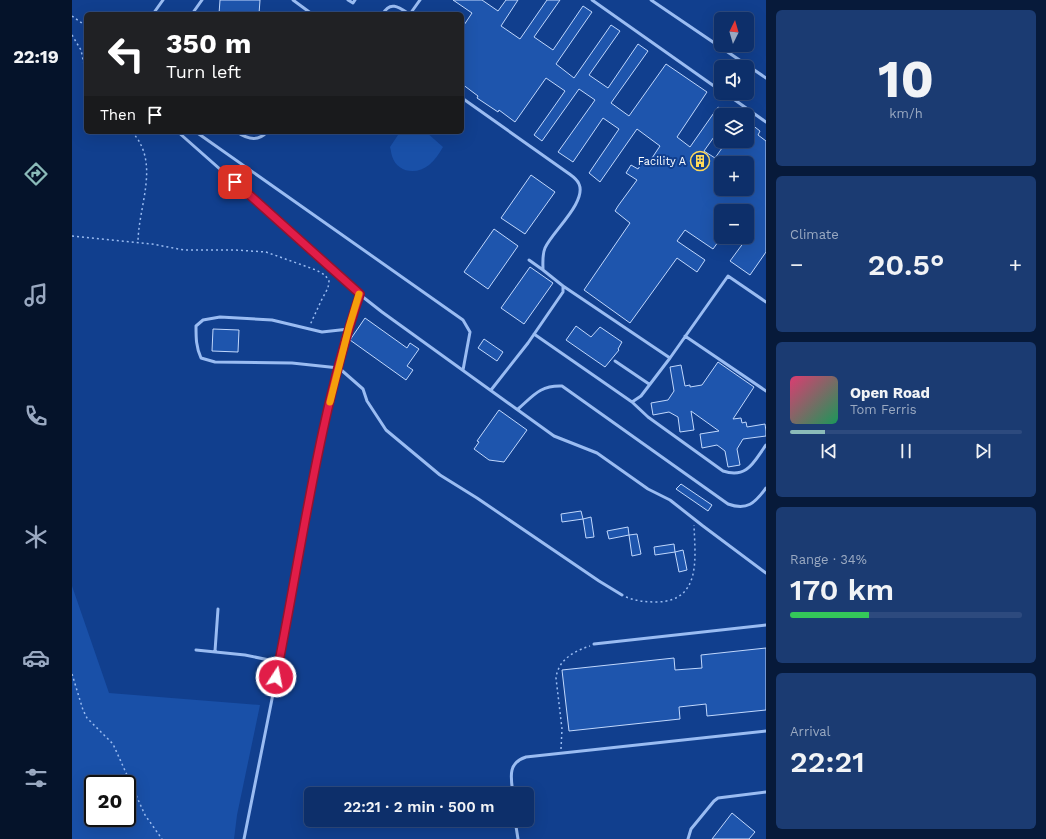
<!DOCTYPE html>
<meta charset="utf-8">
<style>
body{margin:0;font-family:"Work Sans",sans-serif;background:#1b3b72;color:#f1f3f6;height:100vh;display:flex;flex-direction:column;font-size:15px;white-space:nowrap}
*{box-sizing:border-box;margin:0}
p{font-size:13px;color:#9aa9c1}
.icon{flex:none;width:22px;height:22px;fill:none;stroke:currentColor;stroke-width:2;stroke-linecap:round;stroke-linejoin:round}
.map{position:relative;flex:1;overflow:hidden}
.details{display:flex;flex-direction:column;gap:10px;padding:10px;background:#071a3a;width:280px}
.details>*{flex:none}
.guide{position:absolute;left:12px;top:12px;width:380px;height:122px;border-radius:6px;box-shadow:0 4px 16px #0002,0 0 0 1px #2d4a7e;background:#202124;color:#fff;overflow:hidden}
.needle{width:26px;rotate:5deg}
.fabs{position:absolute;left:642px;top:12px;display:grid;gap:8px}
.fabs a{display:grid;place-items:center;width:40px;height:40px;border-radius:6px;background:#0d2f6a;box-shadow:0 4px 16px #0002,0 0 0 1px #2d4a7e;font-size:20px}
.speed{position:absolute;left:12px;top:775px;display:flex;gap:8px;font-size:20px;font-weight:700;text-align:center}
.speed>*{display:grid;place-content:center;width:52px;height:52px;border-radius:50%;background:#0d2f6a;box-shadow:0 4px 16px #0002,0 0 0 1px #2d4a7e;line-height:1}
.speed .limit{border:2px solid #111;border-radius:6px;background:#fff;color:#111}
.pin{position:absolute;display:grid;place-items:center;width:34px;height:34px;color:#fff;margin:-17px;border-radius:8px;box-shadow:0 2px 6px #0006}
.me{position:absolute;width:44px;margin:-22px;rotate:11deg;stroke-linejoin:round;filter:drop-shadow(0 0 3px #0008)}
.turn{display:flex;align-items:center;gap:14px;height:84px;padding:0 16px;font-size:18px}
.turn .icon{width:52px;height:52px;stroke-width:2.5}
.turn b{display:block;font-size:28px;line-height:34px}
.then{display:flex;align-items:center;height:38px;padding:0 16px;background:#0003;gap:8px;font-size:15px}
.big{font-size:30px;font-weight:600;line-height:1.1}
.details .card{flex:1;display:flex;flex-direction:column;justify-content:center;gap:6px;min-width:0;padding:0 14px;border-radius:6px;background:#1b3b72}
.details .dial{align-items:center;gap:0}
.dial b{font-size:52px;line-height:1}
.song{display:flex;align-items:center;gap:12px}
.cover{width:48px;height:48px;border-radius:6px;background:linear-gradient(135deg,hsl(340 70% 55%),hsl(150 70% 35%))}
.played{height:4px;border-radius:2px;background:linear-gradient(90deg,#8bbbb9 15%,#2d4a7e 15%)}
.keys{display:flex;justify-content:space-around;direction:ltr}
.heat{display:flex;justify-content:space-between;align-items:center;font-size:22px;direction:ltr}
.charge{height:6px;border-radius:3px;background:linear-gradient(90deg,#34c759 34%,#2d4a7e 0)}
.trip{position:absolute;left:232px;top:787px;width:230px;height:40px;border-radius:6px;background:#0d2f6a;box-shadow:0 4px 16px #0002,0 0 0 1px #2d4a7e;font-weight:600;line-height:40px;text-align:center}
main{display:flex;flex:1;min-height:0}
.tabs{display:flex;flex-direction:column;width:72px;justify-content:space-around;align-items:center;background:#05132a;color:#9aa9c1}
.tabs .icon{width:28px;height:28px}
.tabs .current{color:#8bbbb9}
.tabs b{font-size:18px;color:#f1f3f6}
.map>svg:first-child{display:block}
.green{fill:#1950a8;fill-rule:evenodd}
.building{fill:#1e55ad;stroke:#c1d8fd;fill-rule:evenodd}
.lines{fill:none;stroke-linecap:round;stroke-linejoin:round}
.path{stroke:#9abcf2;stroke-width:1.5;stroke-dasharray:2 3;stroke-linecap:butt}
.lane{stroke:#9abcf2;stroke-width:3}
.route-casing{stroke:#92132f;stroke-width:10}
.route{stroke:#e11d48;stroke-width:7}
.slow{stroke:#f59e0b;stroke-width:7}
.labels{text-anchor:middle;stroke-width:4;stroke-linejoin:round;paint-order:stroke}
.poi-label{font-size:11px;fill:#fff;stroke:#113f8e;text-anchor:end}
</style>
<main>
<nav class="tabs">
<b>22:19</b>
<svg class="icon current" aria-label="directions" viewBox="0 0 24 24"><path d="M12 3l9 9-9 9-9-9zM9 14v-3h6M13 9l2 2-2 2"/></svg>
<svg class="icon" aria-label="music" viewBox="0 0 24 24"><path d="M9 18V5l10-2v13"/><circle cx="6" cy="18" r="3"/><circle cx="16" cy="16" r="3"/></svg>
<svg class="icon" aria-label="phone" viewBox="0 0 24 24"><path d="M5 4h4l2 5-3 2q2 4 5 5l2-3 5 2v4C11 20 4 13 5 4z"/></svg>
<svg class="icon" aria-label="climate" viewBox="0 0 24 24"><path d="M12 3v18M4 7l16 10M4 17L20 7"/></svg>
<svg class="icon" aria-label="car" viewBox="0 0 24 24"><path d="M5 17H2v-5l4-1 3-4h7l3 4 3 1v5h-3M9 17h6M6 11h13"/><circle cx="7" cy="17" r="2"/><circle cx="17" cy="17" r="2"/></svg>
<svg class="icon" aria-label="filters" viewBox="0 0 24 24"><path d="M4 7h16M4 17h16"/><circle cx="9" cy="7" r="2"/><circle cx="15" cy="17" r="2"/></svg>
</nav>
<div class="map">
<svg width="694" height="839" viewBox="0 0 694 839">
<rect width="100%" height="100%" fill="#113f8e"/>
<path class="green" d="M 328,132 L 354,132 L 371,147 C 367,154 363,160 357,165 C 345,175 325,173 320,156 C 319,153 319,150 318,147 Z
M 0,586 L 37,693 L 188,705 L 165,815 L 162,839 L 0,839 ZM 21,784 L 55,784 L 55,818 L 21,818 Z"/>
<path class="building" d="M 148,0 L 188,0 L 187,14 L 147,14 Z
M 381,0 L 410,0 L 426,11 L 434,0 L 446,0 L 429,26 L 448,39 L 475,0 L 488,0 L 462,37 L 481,50 L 511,6 L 520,12 L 484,64 L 502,78 L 539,25 L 548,31 L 517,75 L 536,88 L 566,44 L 576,51 L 539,103 L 557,116 L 594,64 L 635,92 L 605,137 L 618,147 L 646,107 L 657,115 L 649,115 L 649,127 L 632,151 L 643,158 L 655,141 L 675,141 L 675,121 L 688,131 L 686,135 L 694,141 L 694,252 L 678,275 L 658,261 L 675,238 L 675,211 L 649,211 L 649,238 L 641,249 L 613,230 L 605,241 L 633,260 L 625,272 L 605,258 L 558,323 L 512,290 L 558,223 L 543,211 L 546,206 L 565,180 L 554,173 L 559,165 L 566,169 L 570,163 L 574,167 L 588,146 L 565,129 L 528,182 L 517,173 L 547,129 L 531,118 L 501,162 L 486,152 L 523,100 L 507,89 L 470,141 L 462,135 L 493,91 L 474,78 L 443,122 L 427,110 L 426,112 L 405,98 L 406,96 L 390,84 L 390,28 L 400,13 ZM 649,163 L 675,163 L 675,189 L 649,189 Z
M 459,175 L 483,192 L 453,234 L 429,218 Z
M 422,229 L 446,246 L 416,289 L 392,272 Z
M 458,267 L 481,283 L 452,324 L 429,308 Z
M 293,318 L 335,348 L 338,343 L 347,349 L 335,366 L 341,370 L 334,380 L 278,340 Z
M 504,326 L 519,337 L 528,327 L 550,342 L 546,349 L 547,350 L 533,367 L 494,340 Z
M 141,329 L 167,330 L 166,352 L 140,351 Z
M 412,339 L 431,352 L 425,361 L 406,348 Z
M 646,362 L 682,387 L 661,419 L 669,418 L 670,423 L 674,422 L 675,427 L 693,424 L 694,431 L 694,436 L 671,439 L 665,449 L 668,465 L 656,467 L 653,451 L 645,445 L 630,448 L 628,434 L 647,431 L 619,411 L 622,430 L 608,432 L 606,417 L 597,412 L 581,415 L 579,403 L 596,400 L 602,391 L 598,367 L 609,365 L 613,386 L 618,385 L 618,387 L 630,385 Z
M 427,410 L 455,430 L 432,462 L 417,460 L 402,449 L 407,442 L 405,441 Z
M 609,484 L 640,505 L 636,511 L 604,489 Z
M 509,511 L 511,519 L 490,522 L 489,514 Z
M 519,517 L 522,537 L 514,538 L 511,519 Z
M 556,527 L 557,535 L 537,539 L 535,531 Z
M 565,534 L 569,554 L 560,556 L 557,535 Z
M 602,544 L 603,552 L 583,555 L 582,547 Z
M 611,550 L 615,570 L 607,572 L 603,552 Z
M 694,648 L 694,710 L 635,716 L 634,704 L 607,707 L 608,719 L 497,731 L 490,670 L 602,658 L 603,670 L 630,668 L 629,655 Z
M 660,813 L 683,832 L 677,839 L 640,839 Z"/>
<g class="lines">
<path class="path" d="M 0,16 L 14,26
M 0,35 L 9,50 L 14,74
M 60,132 C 89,163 66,206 66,243
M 0,236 L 80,244 L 112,250 L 164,250 L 194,252 L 244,270 L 253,275 L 257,281 L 256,288 L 250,299 L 238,325
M 554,597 C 564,601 574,602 585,602 C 630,601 623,557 622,525
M 0,674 L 11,710 L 15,718 L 41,744 L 73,815 L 90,839
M 489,749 L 490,729 L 484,678 C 486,660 502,651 518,646"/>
<path class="lane" d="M 221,0 L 240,14
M 276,0 L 281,3 L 283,0
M 520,0 L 649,91
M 579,0 L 694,78
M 81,14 L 91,0
M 120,14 L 130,0
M 311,14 C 318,0 328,8 337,14
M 338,14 L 348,0
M 653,93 L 694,122
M 390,98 L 496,173 C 500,176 505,179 507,184 C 515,202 480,232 473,248 C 470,255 471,263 471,270 L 491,286 L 491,292 L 456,343 L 419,390
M 106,132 L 220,233 L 282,290 L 310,312 L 482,436 L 525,453 L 576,489 L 598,500 L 631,526 L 694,573
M 124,132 L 391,320 L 398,332 L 391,370
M 165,132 C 175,139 186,142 195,132
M 457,260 L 471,270
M 277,329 L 250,332 L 200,320 L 148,317 L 131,320 L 124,326 C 124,338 124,347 129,358 L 143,362 L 220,363 L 267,368 L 291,389 L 295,401 L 314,430 L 368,475 L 405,498 L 527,581 L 550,595
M 462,334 L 560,402 L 569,396 L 598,358 L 491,286
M 613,336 L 694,391
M 598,358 L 656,276 L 694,302
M 543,361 L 577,384
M 560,402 L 576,417 L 651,471 C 676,479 682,461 694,445
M 446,409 C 461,396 468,385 490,386 L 656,504 C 675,511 683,503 694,488
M 522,644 L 694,625
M 124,650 L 173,655 L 207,662
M 143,651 L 146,609
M 441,794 C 439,778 435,763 454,757 L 694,731
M 443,820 L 446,839
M 172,839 L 211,644 L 254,418 L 277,327 L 288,295
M 616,839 L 619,829 L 642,801 L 646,798 L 694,792"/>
</g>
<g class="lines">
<defs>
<path id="route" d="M 163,182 L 288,294 C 246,418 230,549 204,677"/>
</defs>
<use href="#route" class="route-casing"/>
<use href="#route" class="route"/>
<path class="slow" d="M 258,402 L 277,327 L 287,294"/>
</g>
<defs>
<symbol id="building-ring" viewBox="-11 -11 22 22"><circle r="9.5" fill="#113f8e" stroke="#ffda5b" stroke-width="1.5"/><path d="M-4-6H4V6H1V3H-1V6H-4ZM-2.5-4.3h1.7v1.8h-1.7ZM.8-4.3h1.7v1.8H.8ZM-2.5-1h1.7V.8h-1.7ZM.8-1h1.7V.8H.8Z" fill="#ffda5b"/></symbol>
</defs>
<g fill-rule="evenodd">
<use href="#building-ring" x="617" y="150" width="22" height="22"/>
</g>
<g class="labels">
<g class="poi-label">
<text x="614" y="165">Facility A</text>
</g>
</g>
</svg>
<div class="fabs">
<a><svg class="needle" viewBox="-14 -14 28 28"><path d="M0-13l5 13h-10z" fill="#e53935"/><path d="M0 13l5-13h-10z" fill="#9aa9c1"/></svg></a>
<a><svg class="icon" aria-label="sound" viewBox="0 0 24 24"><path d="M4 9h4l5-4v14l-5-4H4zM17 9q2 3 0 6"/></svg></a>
<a><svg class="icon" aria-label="layers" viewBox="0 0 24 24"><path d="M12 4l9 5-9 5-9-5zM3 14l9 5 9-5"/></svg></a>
<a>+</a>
<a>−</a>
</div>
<div class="speed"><div class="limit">20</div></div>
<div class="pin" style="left:163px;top:182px;background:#d93025"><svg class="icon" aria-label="arrive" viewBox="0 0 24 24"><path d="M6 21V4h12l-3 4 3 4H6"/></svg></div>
<svg class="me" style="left:204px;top:677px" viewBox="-20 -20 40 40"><circle r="17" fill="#e11d48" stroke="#fff" stroke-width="3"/><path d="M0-11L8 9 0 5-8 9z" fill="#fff"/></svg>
<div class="trip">22:21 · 2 min · 500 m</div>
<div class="guide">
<div class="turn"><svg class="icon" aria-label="left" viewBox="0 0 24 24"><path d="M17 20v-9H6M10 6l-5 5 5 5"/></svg><div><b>350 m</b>Turn left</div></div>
<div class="then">Then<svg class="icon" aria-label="arrive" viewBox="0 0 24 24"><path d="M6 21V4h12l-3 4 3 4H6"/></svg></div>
</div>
</div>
<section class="details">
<div class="card dial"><b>10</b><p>km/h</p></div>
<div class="card"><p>Climate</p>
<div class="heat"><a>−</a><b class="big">20.5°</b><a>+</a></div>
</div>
<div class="card">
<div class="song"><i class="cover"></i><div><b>Open Road</b><p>Tom Ferris</p></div></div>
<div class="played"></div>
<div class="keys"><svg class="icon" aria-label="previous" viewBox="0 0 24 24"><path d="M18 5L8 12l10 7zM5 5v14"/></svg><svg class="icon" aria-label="pause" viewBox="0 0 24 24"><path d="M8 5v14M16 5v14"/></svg><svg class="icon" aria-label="next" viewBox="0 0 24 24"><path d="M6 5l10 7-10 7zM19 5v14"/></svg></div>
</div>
<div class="card"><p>Range · 34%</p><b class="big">170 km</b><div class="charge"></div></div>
<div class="card"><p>Arrival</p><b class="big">22:21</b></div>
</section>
</main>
